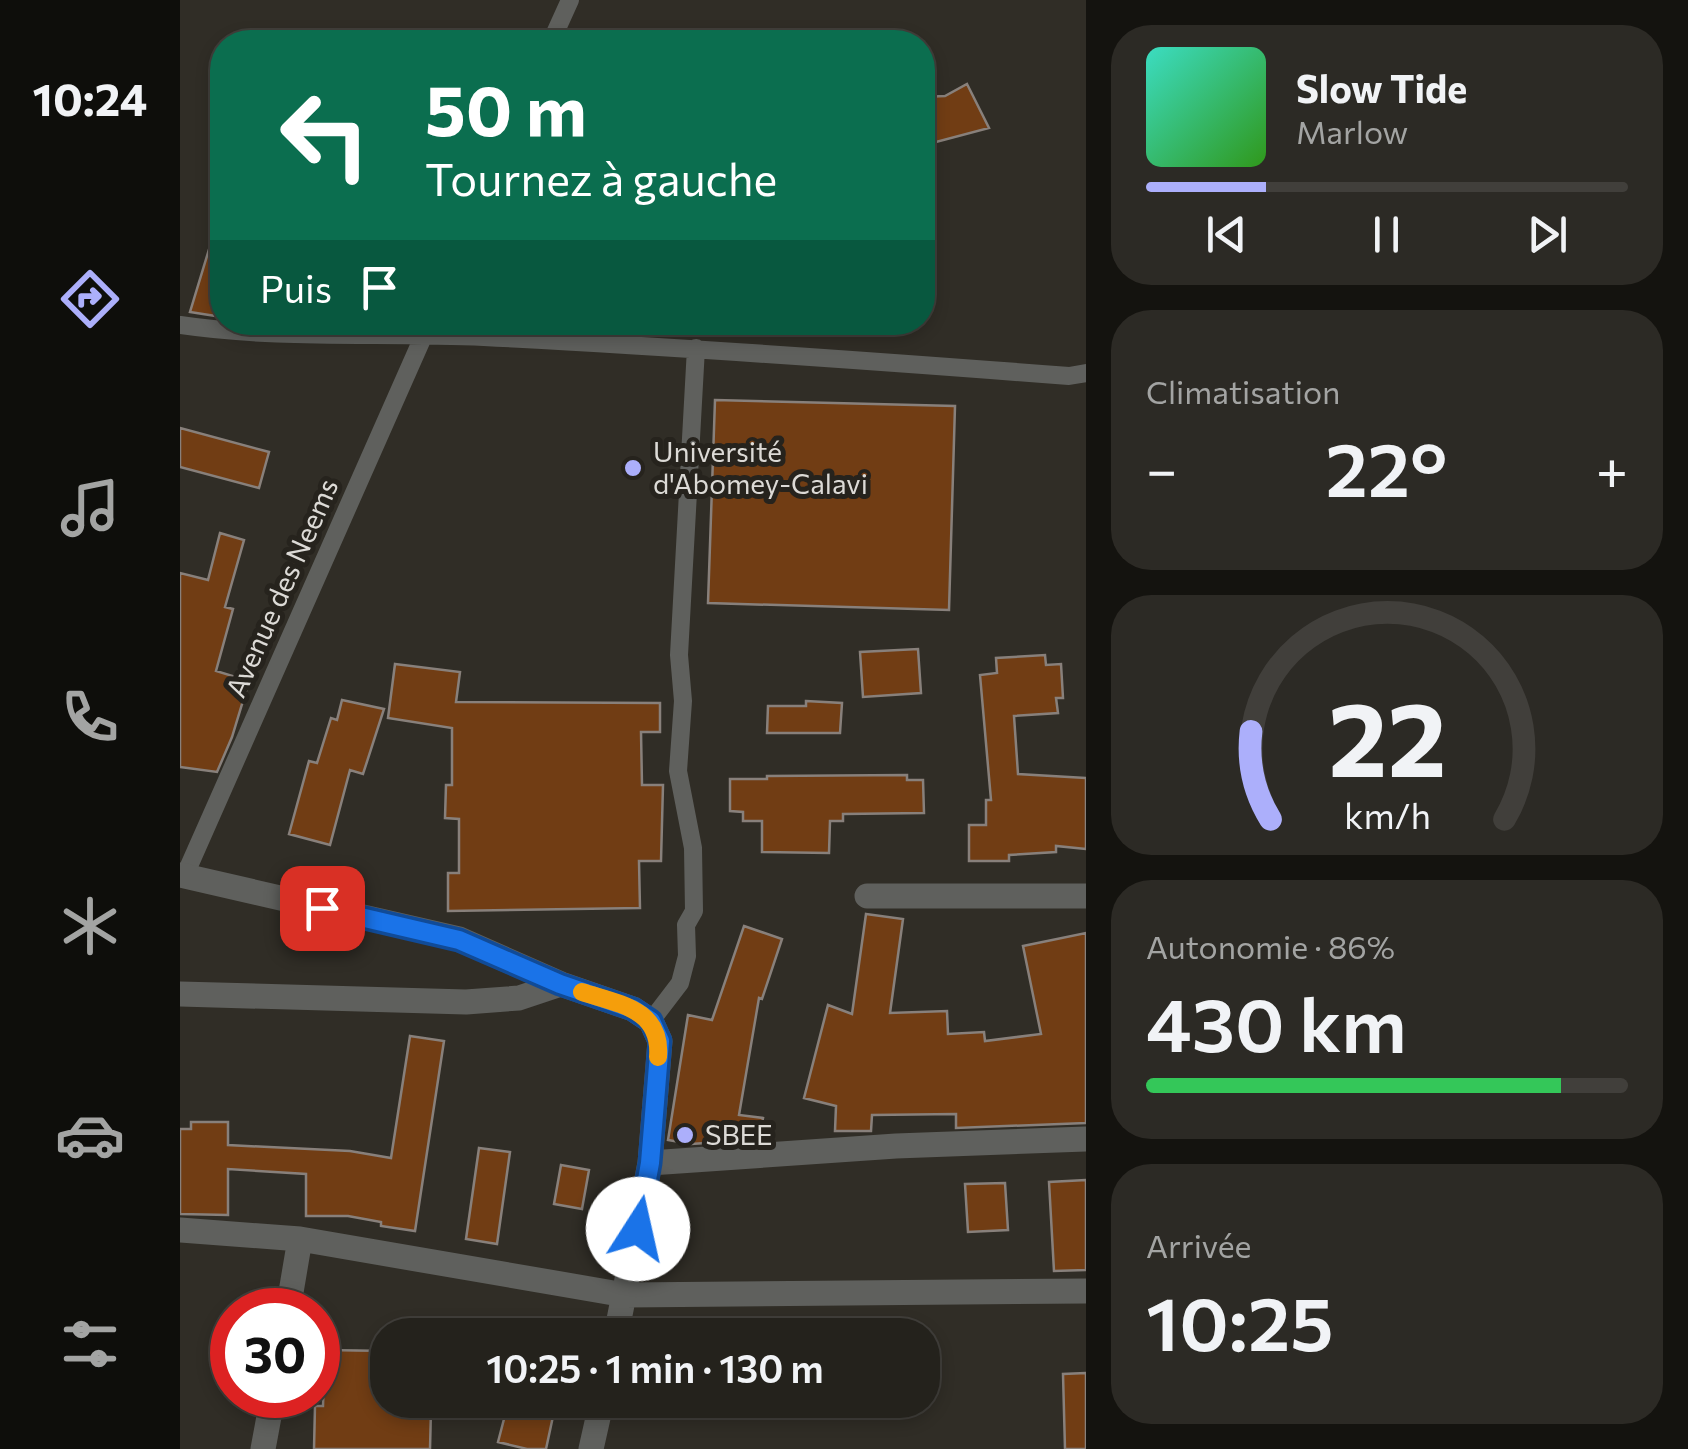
<!DOCTYPE html>
<html lang="fr">
<meta charset="utf-8">
<style>
body{margin:0;font-family:Commissioner,sans-serif;background:#2c2a25;color:#f1f3f6;height:100vh;display:flex;flex-direction:column;font-size:38px;white-space:nowrap}
*{box-sizing:border-box;margin:0}
p{font-size:32px;color:#a3a4a3}
.icon{flex:none;width:55px;height:55px;fill:none;stroke:currentColor;stroke-width:2;stroke-linecap:round;stroke-linejoin:round}
.map{position:relative;flex:1;overflow:hidden}
.side{display:flex;flex-direction:column;gap:25px;padding:25px;background:#14130f;width:602px}
.side>*{flex:none}
.guide{position:absolute;left:30px;top:30px;width:725px;height:305px;border-radius:40px;box-shadow:0 5px 15px #0003,0 0 0 2px #413f3b;background:#0b6e4f;color:#fff;overflow:hidden}
.speed{position:absolute;left:30px;top:1288px;display:flex;gap:20px;font-size:50px;font-weight:700;text-align:center}
.speed>*{display:grid;place-content:center;width:130px;height:130px;border-radius:50%;background:#24221c;box-shadow:0 5px 15px #0003,0 0 0 2px #413f3b;line-height:1}
.speed .limit{border:15px solid #d22;background:#fff;color:#111}
.pin{position:absolute;display:grid;place-items:center;width:85px;height:85px;color:#fff;margin:-42px;border-radius:20px;box-shadow:0 5px 15px #0006}
.me{position:absolute;width:110px;margin:-55px;rotate:10deg;stroke-linejoin:round;filter:drop-shadow(0 0 8px #0008)}
.turn{display:flex;align-items:center;gap:35px;height:210px;padding:0 50px;font-size:45px}
.turn .icon{width:130px;height:130px;stroke-width:2.5}
.turn b{display:block;font-size:70px;line-height:85px}
.then{display:flex;align-items:center;height:95px;padding:0 50px;background:#0003;gap:20px;font-size:38px}
.big{font-size:75px;font-weight:600;line-height:1.1}
.side .widget{flex:1;display:flex;flex-direction:column;justify-content:center;gap:15px;min-width:0;padding:0 35px;border-radius:40px;background:#2c2a25}
.side .dial{align-items:center;gap:0}
.dial svg{height:260px;overflow:visible;fill:none;stroke:#413f3b;stroke-width:7;stroke-linecap:round;text-anchor:middle}
.dial text{fill:#f1f3f6;stroke:none}
.song{display:flex;align-items:center;gap:30px}
.cover{width:120px;height:120px;border-radius:15px;background:linear-gradient(135deg,hsl(170 70% 55%),hsl(110 70% 35%))}
.played{height:10px;border-radius:5px;background:linear-gradient(90deg,#acaffb 25%,#413f3b 25%)}
.keys{display:flex;justify-content:space-around;direction:ltr}
.heat{display:flex;justify-content:space-between;align-items:center;font-size:55px;direction:ltr}
.charge{height:15px;border-radius:8px;background:linear-gradient(90deg,#34c759 86%,#413f3b 0)}
.trip{position:absolute;left:190px;top:1318px;width:570px;height:100px;border-radius:40px;background:#24221c;box-shadow:0 5px 15px #0003,0 0 0 2px #413f3b;font-weight:600;line-height:100px;text-align:center}
main{display:flex;flex:1;min-height:0}
.tabs{display:flex;flex-direction:column;width:180px;justify-content:space-around;align-items:center;background:#0e0e0b;color:#a3a4a3}
.tabs .icon{width:70px;height:70px}
.tabs .active{color:#acaffb}
.tabs b{font-size:45px;color:#f1f3f6}
.map>svg:first-child{display:block}
.building{fill:#713d14;stroke:#88807b;stroke-width:2.5}
.lines{fill:none;stroke-linecap:round;stroke-linejoin:round}
.lane{stroke:#5f605d;stroke-width:18}
.street{stroke:#5f605d;stroke-width:25}
.route-casing{stroke:#114b97;stroke-width:25}
.route{stroke:#1a73e8;stroke-width:18}
.slow{stroke:#f59e0b;stroke-width:18}
.poi-dot{fill:#acaffb;stroke:#26231d;stroke-width:4}
.labels{text-anchor:middle;stroke-width:10;stroke-linejoin:round;paint-order:stroke}
.poi-label{font-size:28px;fill:#dcdad6;stroke:#26231d;text-anchor:start}
.street-label{font-size:28px;fill:#dcdad6;stroke:#26231d}
</style>
<main>
<nav class="tabs">
<b>10:24</b>
<svg class="icon active" aria-label="directions" viewBox="0 0 24 24"><path d="M12 3l9 9-9 9-9-9zM9 14v-3h6M13 9l2 2-2 2"/></svg>
<svg class="icon" aria-label="music" viewBox="0 0 24 24"><path d="M9 18V5l10-2v13"/><circle cx="6" cy="18" r="3"/><circle cx="16" cy="16" r="3"/></svg>
<svg class="icon" aria-label="phone" viewBox="0 0 24 24"><path d="M5 4h4l2 5-3 2q2 4 5 5l2-3 5 2v4C11 20 4 13 5 4z"/></svg>
<svg class="icon" aria-label="climate" viewBox="0 0 24 24"><path d="M12 3v18M4 7l16 10M4 17L20 7"/></svg>
<svg class="icon" aria-label="car" viewBox="0 0 24 24"><path d="M5 17H2v-5l4-1 3-4h7l3 4 3 1v5h-3M9 17h6M6 11h13"/><circle cx="7" cy="17" r="2"/><circle cx="17" cy="17" r="2"/></svg>
<svg class="icon" aria-label="filters" viewBox="0 0 24 24"><path d="M4 7h16M4 17h16"/><circle cx="9" cy="7" r="2"/><circle cx="15" cy="17" r="2"/></svg>
</nav>
<div class="map">
<svg width="906" height="1449" viewBox="0 0 906 1449">
<rect width="100%" height="100%" fill="#302d26"/>
<path class="building" d="M 787,84 L 809,128 L 756,142 L 742,140 L 742,97 L 765,96 Z
M 37,223 L 42,224 L 42,317 L 10,312 Z
M 535,400 L 775,406 L 769,610 L 528,603 Z
M 0,428 L 89,452 L 79,488 L 0,467 Z
M 40,533 L 64,540 L 45,607 L 53,609 L 36,671 L 69,681 L 52,737 L 37,772 L 0,767 L 0,573 L 28,580 Z
M 738,649 L 741,693 L 683,697 L 680,652 Z
M 865,655 L 866,665 L 881,664 L 883,698 L 876,698 L 878,713 L 834,716 L 838,774 L 906,778 L 906,849 L 876,846 L 876,852 L 829,855 L 829,861 L 789,861 L 789,825 L 806,825 L 806,800 L 811,800 L 800,675 L 817,673 L 816,658 Z
M 215,664 L 280,672 L 276,702 L 480,703 L 480,732 L 461,732 L 462,785 L 483,785 L 481,861 L 459,861 L 460,908 L 268,911 L 268,873 L 279,873 L 279,819 L 265,818 L 266,785 L 272,785 L 272,728 L 208,718 Z
M 162,700 L 204,709 L 183,774 L 170,770 L 150,845 L 109,834 L 129,761 L 137,763 L 151,718 L 157,720 Z
M 626,701 L 662,703 L 660,733 L 587,733 L 588,706 L 626,706 Z
M 727,775 L 727,780 L 743,780 L 744,813 L 663,814 L 663,821 L 650,821 L 649,853 L 582,852 L 582,821 L 563,821 L 563,812 L 550,811 L 550,779 L 587,779 L 587,776 Z
M 686,914 L 723,919 L 710,1013 L 767,1011 L 768,1034 L 804,1032 L 805,1041 L 861,1034 L 843,946 L 906,933 L 906,1123 L 776,1128 L 776,1114 L 692,1115 L 691,1131 L 655,1131 L 656,1106 L 624,1098 L 648,1005 L 672,1014 Z
M 564,926 L 602,939 L 582,999 L 579,998 L 559,1115 L 583,1118 L 579,1139 L 555,1137 L 554,1141 L 511,1144 L 488,1140 L 508,1015 L 532,1020 Z
M 230,1036 L 264,1041 L 235,1231 L 201,1226 L 201,1222 L 168,1216 L 126,1216 L 126,1174 L 48,1169 L 48,1215 L 0,1214 L 0,1129 L 11,1129 L 11,1122 L 48,1122 L 48,1145 L 170,1151 L 211,1158 Z
M 299,1148 L 330,1152 L 317,1244 L 286,1239 Z
M 381,1165 L 409,1170 L 402,1209 L 374,1204 Z
M 906,1180 L 906,1270 L 874,1271 L 869,1182 Z
M 825,1183 L 828,1230 L 788,1232 L 785,1184 Z
M 145,1350 L 208,1351 L 208,1408 L 251,1409 L 250,1449 L 134,1449 L 135,1406 L 143,1406 Z
M 906,1373 L 906,1449 L 885,1449 L 883,1374 Z
M 329,1400 L 375,1407 L 366,1449 L 347,1449 L 318,1442 Z"/>
<g class="lines">
<path class="lane" d="M 371,42 L 390,0
M 0,325 C 101,340 202,332 304,337 C 499,347 694,361 889,376 L 906,373
M 5,875 L 247,328
M 471,1021 L 500,983 L 507,956 L 506,925 L 514,911 L 513,848 L 498,771 L 503,701 L 499,655 L 516,348"/>
<path class="street" d="M 0,875 L 279,939 L 381,984 L 453,1009 L 471,1021 L 480,1041 L 470,1163 L 436,1335
M 687,896 L 906,896
M 0,994 L 286,1002 L 339,998 L 381,984
M 470,1163 L 716,1146 L 906,1139
M 0,1230 L 120,1239 L 445,1295 L 906,1291
M 108,1310 L 120,1239
M 83,1449 L 93,1395
M 411,1449 L 422,1400"/>
</g>
<g class="lines">
<defs>
<path id="route" d="M 142,908 L 279,940 L 380,984 L 453,1009 L 471,1021 L 480,1041 L 470,1163 L 458,1229"/>
</defs>
<use href="#route" class="route-casing"/>
<use href="#route" class="route"/>
<path class="slow" d="M 402,992 C 439,1004 482,1009 478,1057"/>
</g>
<g class="poi-dot">
<circle cx="453" cy="468" r="10"/>
<circle cx="505" cy="1135" r="10"/>
</g>
<g class="labels">
<g class="poi-label">
<text x="473" y="462">Université<tspan x="473" dy="32">d'Abomey-Calavi</tspan></text>
<text x="525" y="1145">SBEE</text>
</g>
<g class="street-label">
<text transform="translate(102 588) rotate(-66)" y="10">Avenue des Neems</text>
</g>
</g>
</svg>
<div class="speed"><div class="limit">30</div></div>
<div class="pin" style="left:142px;top:908px;background:#d93025"><svg class="icon" aria-label="arrive" viewBox="0 0 24 24"><path d="M6 21V4h12l-3 4 3 4H6"/></svg></div>
<svg class="me" style="left:458px;top:1229px" viewBox="-20 -20 40 40"><circle r="19" fill="#fff"/><path d="M0-13L10 11 0 6-10 11z" fill="#1a73e8"/></svg>
<div class="trip">10:25 · 1 min · 130 m</div>
<div class="guide">
<div class="turn"><svg class="icon" aria-label="left" viewBox="0 0 24 24"><path d="M17 20v-9H6M10 6l-5 5 5 5"/></svg><div><b>50 m</b>Tournez à gauche</div></div>
<div class="then">Puis<svg class="icon" aria-label="arrive" viewBox="0 0 24 24"><path d="M6 21V4h12l-3 4 3 4H6"/></svg></div>
</div>
</div>
<section class="side">
<div class="widget">
<div class="song"><i class="cover"></i><div><b>Slow Tide</b><p>Marlow</p></div></div>
<div class="played"></div>
<div class="keys"><svg class="icon" aria-label="previous" viewBox="0 0 24 24"><path d="M18 5L8 12l10 7zM5 5v14"/></svg><svg class="icon" aria-label="pause" viewBox="0 0 24 24"><path d="M8 5v14M16 5v14"/></svg><svg class="icon" aria-label="next" viewBox="0 0 24 24"><path d="M6 5l10 7-10 7zM19 5v14"/></svg></div>
</div>
<div class="widget"><p>Climatisation</p>
<div class="heat"><a>−</a><b class="big">22°</b><a>+</a></div>
</div>
<div class="widget dial"><svg viewBox="0 0 100 80">
<path d="M14 69A42 42 0 1 1 86 69"/>
<path d="M14 69A42 42 0 0 1 8 42" stroke="#acaffb"/>
<text x="50" y="56" font-size="32" font-weight="700">22</text>
<text x="50" y="72" font-size="11">km/h</text>
</svg></div>
<div class="widget"><p>Autonomie · 86%</p><b class="big">430 km</b><div class="charge"></div></div>
<div class="widget"><p>Arrivée</p><b class="big">10:25</b></div>
</section>
</main>
